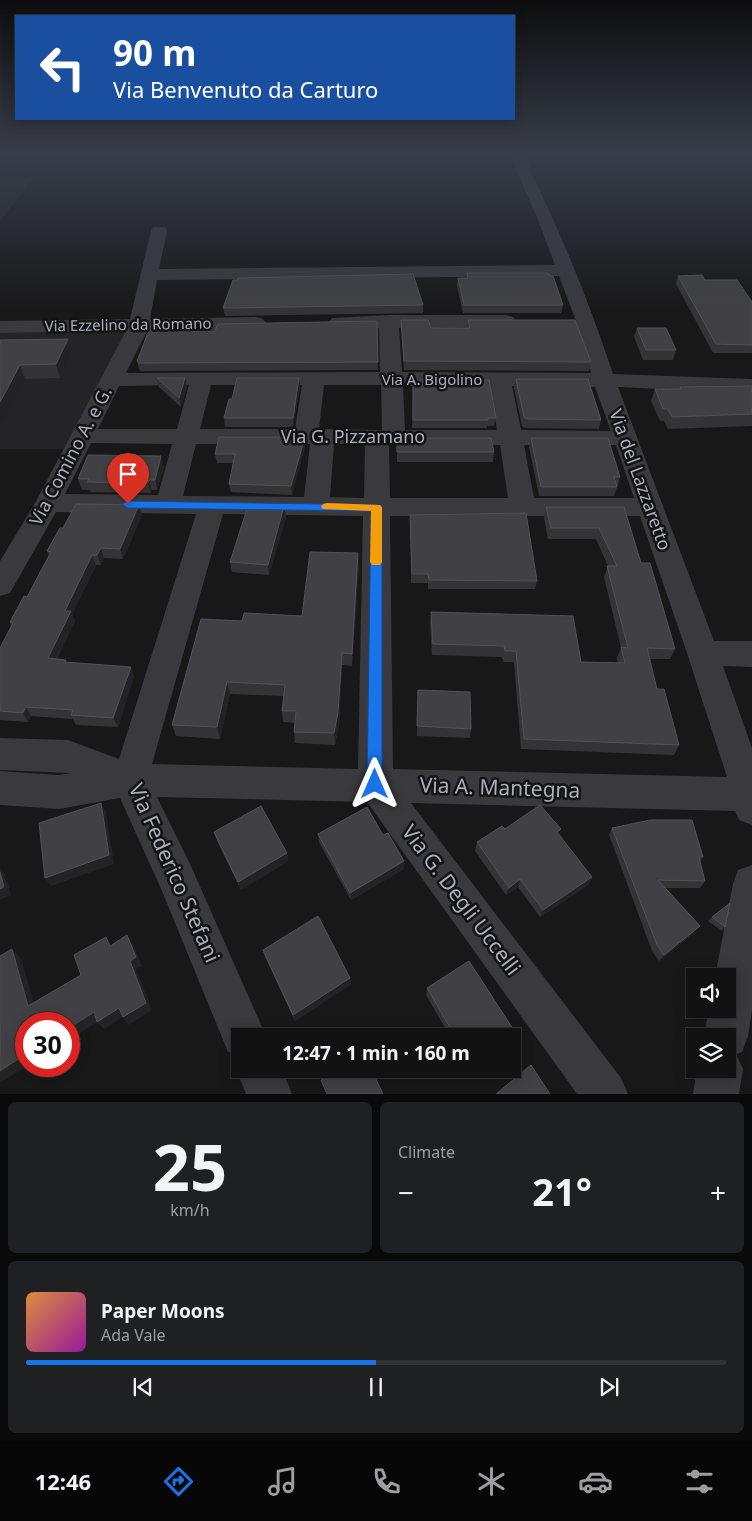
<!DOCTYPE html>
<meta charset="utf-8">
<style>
body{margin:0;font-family:"Noto Sans",sans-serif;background:#1f2021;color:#f1f3f6;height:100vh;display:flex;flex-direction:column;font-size:19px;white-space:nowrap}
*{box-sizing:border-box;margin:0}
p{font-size:16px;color:#9c9ea0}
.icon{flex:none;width:28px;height:28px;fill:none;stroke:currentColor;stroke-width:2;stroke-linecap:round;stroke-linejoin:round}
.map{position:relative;height:1094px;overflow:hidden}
.side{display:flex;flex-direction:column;gap:8px;padding:8px;background:#0a0a0a;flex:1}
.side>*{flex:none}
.hud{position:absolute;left:15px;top:15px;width:500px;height:105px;border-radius:0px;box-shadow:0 2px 12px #0003,0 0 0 1px #313233;background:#1a4fa0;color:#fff;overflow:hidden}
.fabs{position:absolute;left:686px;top:968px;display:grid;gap:10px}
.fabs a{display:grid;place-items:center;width:50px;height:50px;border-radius:0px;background:#121213;box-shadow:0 2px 12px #0003,0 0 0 1px #313233;font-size:25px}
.speed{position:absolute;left:15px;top:1012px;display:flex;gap:10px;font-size:25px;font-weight:700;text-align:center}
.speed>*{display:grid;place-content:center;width:65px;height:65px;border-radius:50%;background:#121213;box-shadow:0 2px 12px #0003,0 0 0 1px #313233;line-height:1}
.speed .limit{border:8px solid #d22;background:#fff;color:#111}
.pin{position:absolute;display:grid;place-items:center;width:42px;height:42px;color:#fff;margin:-51px -21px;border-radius:50% 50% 50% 0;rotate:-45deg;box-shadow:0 0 5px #0007}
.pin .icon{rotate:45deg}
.me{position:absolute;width:55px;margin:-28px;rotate:0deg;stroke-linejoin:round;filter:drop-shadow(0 0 4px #0008)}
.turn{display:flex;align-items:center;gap:18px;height:105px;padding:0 15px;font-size:22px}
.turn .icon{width:65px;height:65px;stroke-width:2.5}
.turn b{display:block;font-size:35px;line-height:42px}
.big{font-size:38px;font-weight:700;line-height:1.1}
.side .widget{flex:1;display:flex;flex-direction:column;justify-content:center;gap:8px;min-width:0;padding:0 18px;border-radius:8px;background:#1f2021}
.side .dial{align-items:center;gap:0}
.dial b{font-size:65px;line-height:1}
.song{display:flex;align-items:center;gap:15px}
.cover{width:60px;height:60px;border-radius:8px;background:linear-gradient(135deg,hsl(30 70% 55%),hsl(300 70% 35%))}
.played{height:5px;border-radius:2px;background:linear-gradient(90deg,#1a73e8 50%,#313233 50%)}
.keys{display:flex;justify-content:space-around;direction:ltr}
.heat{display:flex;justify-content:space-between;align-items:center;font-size:28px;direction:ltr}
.side .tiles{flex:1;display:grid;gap:8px;grid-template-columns:1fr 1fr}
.widget:last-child{grid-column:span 2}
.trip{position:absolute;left:231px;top:1028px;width:290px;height:50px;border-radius:0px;background:#121213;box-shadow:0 2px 12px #0003,0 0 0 1px #313233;font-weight:700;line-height:50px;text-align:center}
.tabs{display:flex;height:80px;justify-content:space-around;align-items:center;background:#070708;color:#9c9ea0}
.tabs .icon{width:35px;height:35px}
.tabs .current{color:#1a73e8}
.tabs b{font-size:22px;color:#f1f3f6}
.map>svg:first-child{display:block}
.built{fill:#242426}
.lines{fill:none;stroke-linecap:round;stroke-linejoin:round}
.minor{fill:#39393e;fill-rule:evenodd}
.wall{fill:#343437}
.shaded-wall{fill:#232325}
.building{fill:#414145;stroke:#515257}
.route{fill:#1a73e8;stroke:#114b97}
.slow{fill:#f59e0b}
.labels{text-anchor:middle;stroke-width:5;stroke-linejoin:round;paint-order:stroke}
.far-street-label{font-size:15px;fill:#abaeb9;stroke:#131315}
.street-label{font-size:18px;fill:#abaeb9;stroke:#131315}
.near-street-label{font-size:21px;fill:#abaeb9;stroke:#131315}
</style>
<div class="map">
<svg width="752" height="1094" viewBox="0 0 752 1094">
<rect width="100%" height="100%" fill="#181819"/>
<path class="built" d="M 0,178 L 34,178 L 0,221 Z
M 129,328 L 67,449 L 0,449 L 0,330 Z"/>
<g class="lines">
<path class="minor" d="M 512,155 L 526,155 L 531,172 C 563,238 590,304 613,374 L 752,379 L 752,393 L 618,387 L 714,641 L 752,641 L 752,667 L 723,666 L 752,748 L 752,825 L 739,820 L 735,811 L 411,803 L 621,1078 L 628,1094 L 577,1094 L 367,802 L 157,797 L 190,864 L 266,1036 L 240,1036 L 240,1056 L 228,1052 L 162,891 L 120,798 L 59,809 L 0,805 L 0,771 L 59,775 L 71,773 L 0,770 L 0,738 L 68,740 L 119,759 L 196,514 L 56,512 L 10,593 L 0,596 L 0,561 L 35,503 L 126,331 L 0,333 L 0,321 L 130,319 L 151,231 L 153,227 L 165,227 L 167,231 L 159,269 L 555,265 L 537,217 L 517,172 ZM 559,276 L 576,321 L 591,373 L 402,372 L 399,328 L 506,327 L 513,325 L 516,321 L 513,317 L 506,315 L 389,315 L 332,318 L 329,322 L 332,326 L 339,328 L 379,328 L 380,372 L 126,373 L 147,331 L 256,329 L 263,327 L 266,323 L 263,319 L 256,317 L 150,319 L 157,280 ZM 189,385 L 177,429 L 98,429 L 119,386 ZM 211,385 L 302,385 L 295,429 L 200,429 ZM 324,385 L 381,385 L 382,430 L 319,429 ZM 403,386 L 490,386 L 497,430 L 405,430 ZM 512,386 L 595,387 L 611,431 L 521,430 ZM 91,443 L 172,444 L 158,495 L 65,494 ZM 196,444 L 310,444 L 304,497 L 183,496 ZM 334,444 L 365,444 L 364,498 L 330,497 ZM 389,445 L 500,445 L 508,498 L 390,498 ZM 524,445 L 616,445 L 634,498 L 534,498 ZM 223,514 L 363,516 L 358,769 L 152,764 ZM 390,516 L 640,516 L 687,653 L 727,777 L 393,769 Z
M 752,865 L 752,1010 L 748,1036 L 742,1052 L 736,1054 L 743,1069 L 739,1094 L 693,1094 L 697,1069 L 728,1069 L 728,1036 L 704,1036 L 709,1009 L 728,1009 L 728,976 L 715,976 L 733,884 L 738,870 Z
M 240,1060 L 240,1069 L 282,1069 L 292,1094 L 246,1094 L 236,1069 Z"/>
</g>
<path class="wall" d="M 467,273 L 550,276 L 563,305 L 561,313 L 463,313 L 457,286 L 458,278 L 466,278 Z
M 678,276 L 705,280 L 752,302 L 752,353 L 713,353 L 676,284 Z
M 423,305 L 423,313 L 225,316 L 223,308 Z
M 401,320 L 431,328 L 467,328 L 468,320 L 591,362 L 589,371 L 404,370 L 401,329 Z
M 377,321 L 378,370 L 141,371 L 139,369 L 137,361 L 176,324 L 177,331 L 215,331 Z
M 637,328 L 676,350 L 673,360 L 643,360 L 634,337 Z
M 68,339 L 72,353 L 60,378 L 25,379 L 0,428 L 0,340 Z
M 157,378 L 185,378 L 187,387 L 181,407 L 159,387 Z
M 299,378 L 300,387 L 293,427 L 225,427 L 224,418 L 232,399 Z
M 516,379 L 601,420 L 599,429 L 525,428 L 522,426 L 514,388 Z
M 413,380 L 496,418 L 494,426 L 487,426 L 487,428 L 412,428 Z
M 752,386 L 752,426 L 668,429 L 664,421 L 660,421 L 651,401 L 655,389 L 680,389 L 680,387 Z
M 305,437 L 305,446 L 292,495 L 231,492 L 229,484 L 233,463 L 217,463 L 215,454 Z
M 397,438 L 494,452 L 493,462 L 397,462 Z
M 531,438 L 620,477 L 618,486 L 616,486 L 617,487 L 614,496 L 539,496 L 529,447 Z
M 164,466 L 157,490 L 152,490 L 151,493 L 91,492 L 90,490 L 82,490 L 78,479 Z
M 284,506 L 286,517 L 269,575 L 232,572 L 230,562 Z
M 546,507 L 624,507 L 641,563 L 675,649 L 670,659 L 650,659 L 657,689 L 679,745 L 674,755 L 521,749 L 514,662 L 503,662 L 502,657 L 432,655 L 430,623 L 431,612 L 581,662 L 618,663 L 617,658 L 621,648 L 604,577 L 608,566 L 596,539 L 548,539 L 544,518 Z
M 142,515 L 123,559 L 104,558 L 101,565 L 96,565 L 72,614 L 75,621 L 57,659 L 68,663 L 134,676 L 118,727 L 76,725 L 73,719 L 31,716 L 28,722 L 0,720 L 0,648 L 11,626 L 10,622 L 27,597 L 49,556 L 47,551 L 63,528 Z
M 410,515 L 537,581 L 535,589 L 428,589 L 428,583 L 411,583 Z
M 359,565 L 352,666 L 342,665 L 339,724 L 335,745 L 295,743 L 294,732 L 295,723 L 283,722 L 282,711 L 284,696 L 230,694 L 220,739 L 176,736 L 172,725 L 242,621 L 302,616 Z
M 418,690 L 471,729 L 470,738 L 417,736 Z
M 612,828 L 703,857 L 700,862 L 705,881 L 700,888 L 664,888 L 694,933 L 659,961 L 652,951 L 609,835 Z
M 505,829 L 558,834 L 592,877 L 588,885 L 540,917 L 518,887 L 506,895 L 475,851 L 477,842 Z
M 214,832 L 287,853 L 288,861 L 241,890 L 217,841 Z
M 318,834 L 383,835 L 404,861 L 404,869 L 351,900 L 319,842 Z
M 712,917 L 725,927 L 722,931 L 708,921 Z
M 263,950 L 350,978 L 351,984 L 295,1021 L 265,957 Z
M 469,961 L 517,1035 L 512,1042 L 512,1036 L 450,1036 L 426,995 L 427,988 Z"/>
<path class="shaded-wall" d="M 68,339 L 72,353 L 60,378 L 56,364 Z
M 20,365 L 25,379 L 0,428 L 0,402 Z
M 185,378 L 187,387 L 181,407 L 179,398 Z
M 299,378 L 300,387 L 293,427 L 293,418 Z
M 305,437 L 305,446 L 292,495 L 291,486 Z
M 161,456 L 164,466 L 157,490 L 155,480 Z
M 149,480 L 152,490 L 151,493 L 148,483 Z
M 139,505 L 142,515 L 123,559 L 120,549 Z
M 284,506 L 286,517 L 269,575 L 268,565 Z
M 101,548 L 104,558 L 101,565 L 97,555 Z
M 358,553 L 359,565 L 352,666 L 352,654 Z
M 92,555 L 96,565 L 72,614 L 75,621 L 53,668 L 48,658 L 65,611 Z
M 342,653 L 342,665 L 339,724 L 335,745 L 334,733 Z
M 131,667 L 134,676 L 118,727 L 113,718 Z
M 227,682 L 230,694 L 220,739 L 217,727 Z
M 26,707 L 31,716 L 28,722 L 23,713 Z
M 101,803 L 106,812 L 114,864 L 51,886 L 45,878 Z
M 287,853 L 288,861 L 241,890 L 238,882 Z
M 404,861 L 404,869 L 351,900 L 350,893 Z
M 0,868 L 5,874 L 11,895 L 0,900 Z
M 592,877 L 588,885 L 540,917 L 543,910 Z
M 520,879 L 518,887 L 506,895 L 509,888 Z
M 700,926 L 694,933 L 659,961 L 664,955 Z
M 127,935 L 133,944 L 142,966 L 136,969 L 152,1010 L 129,1025 L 123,1017 L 104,1029 L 97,1022 L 69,1040 L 69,1028 L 130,961 Z
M 12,949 L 21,958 L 37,1014 L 28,1006 Z
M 350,978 L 351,984 L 295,1021 L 293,1015 Z
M 517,1035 L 514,1041 L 512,1042 L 512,1038 Z
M 26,1054 L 26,1066 L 27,1066 L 0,1083 L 0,1071 Z"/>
<path class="building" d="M 467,273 L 548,273 L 550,276 L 553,276 L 563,305 L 464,305 L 458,278 L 468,278 Z
M 413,274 L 423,305 L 223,308 L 233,280 L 238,280 L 238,278 Z
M 702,275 L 705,280 L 737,280 L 752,302 L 752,345 L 716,344 L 678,276 Z
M 401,320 L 428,320 L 431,328 L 470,328 L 468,320 L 575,320 L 591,362 L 404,361 Z
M 377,321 L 378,362 L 139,363 L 137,361 L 151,325 L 176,324 L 173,331 L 215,331 L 218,324 Z
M 637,328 L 666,328 L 676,350 L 646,350 Z
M 68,339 L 56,364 L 20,365 L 0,402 L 0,340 Z
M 157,378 L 185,378 L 179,398 Z
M 237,378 L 299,378 L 293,418 L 224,418 L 229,399 L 232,399 Z
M 516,379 L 588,379 L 601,420 L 527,419 L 524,417 Z
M 413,380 L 489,380 L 496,418 L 488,418 L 488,420 L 413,420 Z
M 752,386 L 752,414 L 672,417 L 668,409 L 663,409 L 655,389 L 681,389 L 680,387 Z
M 219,437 L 305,437 L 291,486 L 229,484 L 235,454 L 215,454 Z
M 397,438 L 491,438 L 494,452 L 397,452 Z
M 531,438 L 608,438 L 620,477 L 614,477 L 617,487 L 541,487 Z
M 88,455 L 161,456 L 155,480 L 149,480 L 148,483 L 87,482 L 89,479 L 78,479 Z
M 76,504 L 139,505 L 120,549 L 101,548 L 97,555 L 92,555 L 65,611 L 71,611 L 48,658 L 66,660 L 65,662 L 131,667 L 113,718 L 71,715 L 73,710 L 26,707 L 23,713 L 0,711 L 0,648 L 13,623 L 10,622 L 24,596 L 27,597 L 51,552 L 47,551 L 60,528 L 63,528 Z
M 248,506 L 284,506 L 268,565 L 230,562 Z
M 546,507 L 624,507 L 641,563 L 650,563 L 675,649 L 647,648 L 657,689 L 664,689 L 679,745 L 524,739 L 516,651 L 505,651 L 504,646 L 433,644 L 431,612 L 573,616 L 581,662 L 625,663 L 621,647 L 628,648 L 607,566 L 617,566 L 599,528 L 551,528 Z
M 526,513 L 537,581 L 429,580 L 428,574 L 412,574 L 410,515 Z
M 310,552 L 358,553 L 352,654 L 342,653 L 338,712 L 334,733 L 294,732 L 296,711 L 282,711 L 285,685 L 227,682 L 217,727 L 172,725 L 201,619 L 242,621 L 244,613 L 302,616 Z
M 418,690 L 470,692 L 471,729 L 417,726 Z
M 101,803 L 109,855 L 45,878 L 39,823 Z
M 540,805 L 561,829 L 557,832 L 592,877 L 543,910 L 520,879 L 509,888 L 477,842 L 502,826 L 505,829 Z
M 261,806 L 287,853 L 238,882 L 214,832 Z
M 367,807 L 383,835 L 388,833 L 404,861 L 350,893 L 318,834 Z
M 650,820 L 692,820 L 703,857 L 699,857 L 705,881 L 658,880 L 700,926 L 664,955 L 657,945 L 612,828 Z
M 0,872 L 4,887 L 0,889 Z
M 730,903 L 725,927 L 712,917 Z
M 318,916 L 350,978 L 293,1015 L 263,950 Z
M 127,935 L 136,957 L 130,961 L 146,1003 L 123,1017 L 119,1008 L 97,1022 L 94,1012 L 69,1028 L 69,1024 L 26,1024 L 26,1054 L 0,1071 L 0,956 L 12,949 L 28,1006 L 81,975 L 74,955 L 106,937 L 110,946 Z
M 469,961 L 517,1035 L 512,1038 L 512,1036 L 455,1036 L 427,988 Z
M 531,1065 L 550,1094 L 496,1094 Z
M 337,1069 L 371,1069 L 383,1094 L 327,1094 L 321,1080 Z"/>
<linearGradient id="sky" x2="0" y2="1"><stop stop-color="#0d0d0e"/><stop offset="0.5" stop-color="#373d49"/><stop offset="1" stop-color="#373d49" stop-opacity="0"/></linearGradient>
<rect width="752" height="308" fill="url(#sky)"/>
<path class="route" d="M 128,501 L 380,505 L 382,507 L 382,784 L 380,789 L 375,791 L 369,789 L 367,784 L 371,511 L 128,508 L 122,504 Z"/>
<path class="slow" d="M 327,503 L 380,505 L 382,507 L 382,562 L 380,565 L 372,565 L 370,562 L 371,511 L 323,509 L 321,507 L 323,504 Z"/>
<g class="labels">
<g class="far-street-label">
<text transform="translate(128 325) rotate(-1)" y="5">Via Ezzelino da Romano</text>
<text x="432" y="385">Via A. Bigolino</text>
</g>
<g class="street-label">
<text x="353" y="443">Via G. Pizzamano</text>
<text transform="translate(71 456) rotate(-62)" y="6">Via Comino A. e G.</text>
<text transform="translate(640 480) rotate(70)" y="6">Via del Lazzaretto</text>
</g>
<g class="near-street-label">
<text transform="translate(500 788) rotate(2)" y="7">Via A. Mantegna</text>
<text transform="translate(174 873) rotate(66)" y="7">Via Federico Stefani</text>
<text transform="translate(461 900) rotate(53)" y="7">Via G. Degli Uccelli</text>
</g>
</g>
</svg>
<div class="fabs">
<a><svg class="icon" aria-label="sound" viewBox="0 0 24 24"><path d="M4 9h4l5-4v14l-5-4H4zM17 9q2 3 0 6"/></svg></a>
<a><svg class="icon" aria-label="layers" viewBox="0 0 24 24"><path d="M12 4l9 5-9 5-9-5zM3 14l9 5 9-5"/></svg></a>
</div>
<div class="speed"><div class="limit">30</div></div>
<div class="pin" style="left:128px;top:504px;background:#d93025"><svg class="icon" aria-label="arrive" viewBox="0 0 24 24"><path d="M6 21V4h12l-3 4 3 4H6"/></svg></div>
<svg class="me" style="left:375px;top:784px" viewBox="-20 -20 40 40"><path d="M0-17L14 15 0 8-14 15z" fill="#1a73e8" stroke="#fff" stroke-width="4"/></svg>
<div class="trip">12:47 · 1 min · 160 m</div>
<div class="hud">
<div class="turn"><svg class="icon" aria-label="left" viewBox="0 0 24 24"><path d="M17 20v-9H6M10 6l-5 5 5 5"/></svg><div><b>90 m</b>Via Benvenuto da Carturo</div></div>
</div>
</div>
<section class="side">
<div class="tiles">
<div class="widget dial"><b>25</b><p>km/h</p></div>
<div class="widget"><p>Climate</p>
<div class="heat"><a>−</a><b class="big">21°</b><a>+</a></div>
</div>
<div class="widget">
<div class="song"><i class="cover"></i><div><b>Paper Moons</b><p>Ada Vale</p></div></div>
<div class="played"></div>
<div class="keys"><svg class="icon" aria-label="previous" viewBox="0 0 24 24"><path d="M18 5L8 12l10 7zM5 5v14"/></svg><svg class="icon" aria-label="pause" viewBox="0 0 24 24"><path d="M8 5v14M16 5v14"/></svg><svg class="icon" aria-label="next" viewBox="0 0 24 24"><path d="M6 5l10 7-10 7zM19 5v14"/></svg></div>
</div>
</div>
</section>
<nav class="tabs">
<b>12:46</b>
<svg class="icon current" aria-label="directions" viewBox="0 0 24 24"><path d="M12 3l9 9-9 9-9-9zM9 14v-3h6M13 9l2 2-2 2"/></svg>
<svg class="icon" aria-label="music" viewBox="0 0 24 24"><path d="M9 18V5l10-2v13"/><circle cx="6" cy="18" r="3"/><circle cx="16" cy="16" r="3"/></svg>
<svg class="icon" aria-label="phone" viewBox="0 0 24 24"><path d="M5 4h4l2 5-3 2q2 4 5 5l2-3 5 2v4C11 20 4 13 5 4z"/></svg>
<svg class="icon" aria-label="climate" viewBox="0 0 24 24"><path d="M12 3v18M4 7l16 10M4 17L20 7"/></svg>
<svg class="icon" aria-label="car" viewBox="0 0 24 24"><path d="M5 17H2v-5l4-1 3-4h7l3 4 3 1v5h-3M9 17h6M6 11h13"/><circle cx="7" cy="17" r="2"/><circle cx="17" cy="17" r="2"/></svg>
<svg class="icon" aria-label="filters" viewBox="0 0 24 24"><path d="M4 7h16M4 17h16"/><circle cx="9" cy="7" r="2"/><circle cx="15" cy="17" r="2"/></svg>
</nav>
